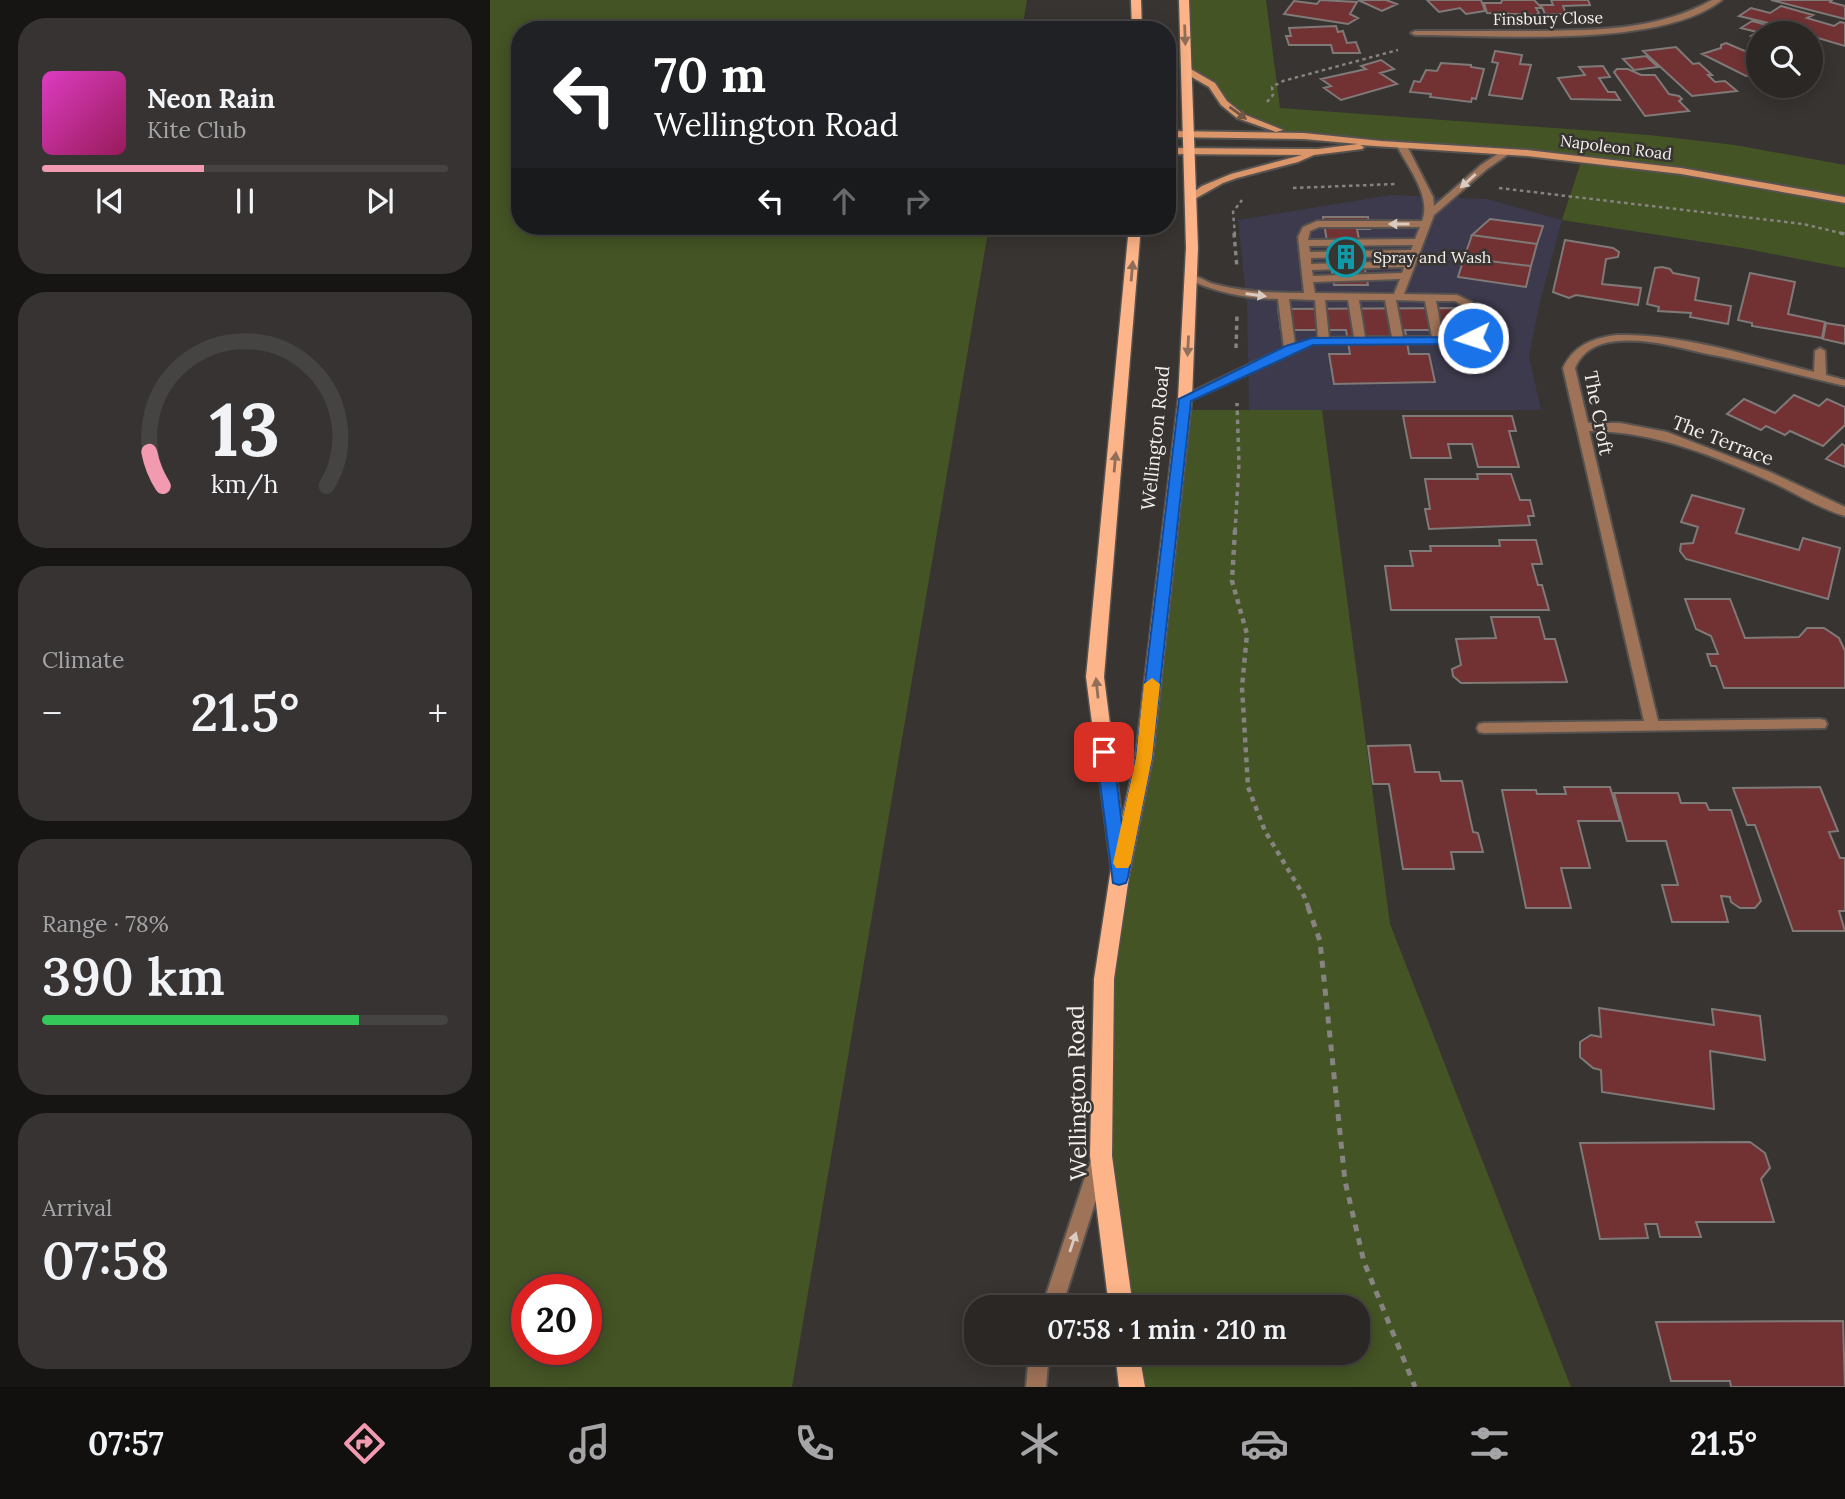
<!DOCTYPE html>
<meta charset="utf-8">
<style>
body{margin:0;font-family:Lora,serif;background:#363332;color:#f1f3f6;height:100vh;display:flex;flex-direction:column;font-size:26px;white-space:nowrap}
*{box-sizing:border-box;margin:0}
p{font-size:23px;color:#a5a5a7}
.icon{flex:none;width:38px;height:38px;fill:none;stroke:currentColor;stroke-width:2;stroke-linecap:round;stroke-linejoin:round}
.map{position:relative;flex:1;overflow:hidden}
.drawer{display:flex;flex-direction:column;gap:18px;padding:18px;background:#171514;width:490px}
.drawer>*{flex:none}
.banner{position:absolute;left:21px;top:21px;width:665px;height:214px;border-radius:28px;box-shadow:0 4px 18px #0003,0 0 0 2px #464442;background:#202124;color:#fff;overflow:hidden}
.fabs{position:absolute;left:1256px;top:21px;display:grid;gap:14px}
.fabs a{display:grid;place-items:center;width:77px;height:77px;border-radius:50%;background:#2a2725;box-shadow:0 4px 18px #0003,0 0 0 2px #464442;font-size:35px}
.speed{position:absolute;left:21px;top:1274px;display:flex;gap:14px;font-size:35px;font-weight:700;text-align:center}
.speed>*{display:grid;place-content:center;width:91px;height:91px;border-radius:50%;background:#2a2725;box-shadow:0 4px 18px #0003,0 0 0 2px #464442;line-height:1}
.speed .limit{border:10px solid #d22;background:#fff;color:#111}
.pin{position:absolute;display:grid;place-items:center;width:60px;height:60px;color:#fff;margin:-30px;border-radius:14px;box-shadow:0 4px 10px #0006}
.me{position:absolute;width:77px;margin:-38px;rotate:266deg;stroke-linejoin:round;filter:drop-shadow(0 0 5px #0008)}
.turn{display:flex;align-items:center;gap:24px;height:147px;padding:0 28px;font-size:32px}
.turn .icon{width:91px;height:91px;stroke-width:2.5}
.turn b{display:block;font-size:49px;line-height:60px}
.lanes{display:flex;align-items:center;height:66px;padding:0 28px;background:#0003;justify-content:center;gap:35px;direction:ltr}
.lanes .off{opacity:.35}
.big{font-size:52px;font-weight:600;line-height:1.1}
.drawer .card{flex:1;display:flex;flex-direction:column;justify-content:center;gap:10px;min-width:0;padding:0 24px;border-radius:28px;background:#363332}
.drawer .dial{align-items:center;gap:0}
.dial svg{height:182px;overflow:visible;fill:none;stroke:#464442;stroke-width:7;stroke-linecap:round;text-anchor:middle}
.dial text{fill:#f1f3f6;stroke:none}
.song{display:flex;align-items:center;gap:21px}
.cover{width:84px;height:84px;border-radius:10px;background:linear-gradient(135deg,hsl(310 70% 55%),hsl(330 70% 35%))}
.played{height:7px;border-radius:4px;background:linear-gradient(90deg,#f29ab0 40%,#464442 40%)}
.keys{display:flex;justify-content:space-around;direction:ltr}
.heat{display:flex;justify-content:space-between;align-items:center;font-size:38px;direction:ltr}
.charge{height:10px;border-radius:5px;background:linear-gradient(90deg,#34c759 78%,#464442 0)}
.trip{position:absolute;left:474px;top:1295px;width:406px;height:70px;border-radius:28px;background:#2a2725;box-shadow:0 4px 18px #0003,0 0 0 2px #464442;font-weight:600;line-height:70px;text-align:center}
.dock{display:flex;height:112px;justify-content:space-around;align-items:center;background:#11100f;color:#a5a5a7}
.dock .icon{width:49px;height:49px}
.dock .on{color:#f29ab0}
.dock b{font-size:32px;color:#f1f3f6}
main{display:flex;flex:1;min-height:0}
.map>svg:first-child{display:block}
.commercial{fill:#3c3a4c}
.green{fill:#445424;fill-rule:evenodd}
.building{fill:#723233;stroke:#7f7978;stroke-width:2}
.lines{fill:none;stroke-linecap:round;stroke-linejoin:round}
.service-casing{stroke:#56524f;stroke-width:4}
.minor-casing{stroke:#56524f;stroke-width:4}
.secondary-casing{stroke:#56524f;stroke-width:4}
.primary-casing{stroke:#56524f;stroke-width:3}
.path-far3{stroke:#868380;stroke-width:2.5;stroke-dasharray:3.5 3.5;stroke-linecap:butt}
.path-far2{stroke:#868380;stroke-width:3.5;stroke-dasharray:4.5 4.5;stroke-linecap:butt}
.path-far1{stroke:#868380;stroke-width:4.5;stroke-dasharray:5 5;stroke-linecap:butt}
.path{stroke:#868380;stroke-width:5;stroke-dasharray:7 7;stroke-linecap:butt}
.service{fill:#9f7358;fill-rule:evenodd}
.minor{fill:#9f7358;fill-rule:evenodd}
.secondary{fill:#da9569;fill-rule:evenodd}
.primary{fill:#fcb488;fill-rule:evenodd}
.oneway{fill:#906e58}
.oneway2{fill:#715645}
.oneway3{fill:#dacbc2}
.route{fill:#1a73e8;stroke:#114b97;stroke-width:2}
.slow{fill:#f59e0b}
.labels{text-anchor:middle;stroke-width:5;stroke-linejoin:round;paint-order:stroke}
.far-street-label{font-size:16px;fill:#f3f1ef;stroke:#383431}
.far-poi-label{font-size:16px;fill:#f3f1ef;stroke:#383431;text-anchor:start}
.street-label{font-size:19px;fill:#f3f1ef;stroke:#383431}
.near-street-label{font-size:23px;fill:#f3f1ef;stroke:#383431}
</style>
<main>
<section class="drawer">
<div class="card">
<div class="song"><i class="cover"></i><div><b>Neon Rain</b><p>Kite Club</p></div></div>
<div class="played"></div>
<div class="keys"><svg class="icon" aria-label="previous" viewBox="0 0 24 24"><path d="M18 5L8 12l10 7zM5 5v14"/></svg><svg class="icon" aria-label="pause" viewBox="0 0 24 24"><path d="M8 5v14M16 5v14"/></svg><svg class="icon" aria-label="next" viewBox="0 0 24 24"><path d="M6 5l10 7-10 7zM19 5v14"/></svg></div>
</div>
<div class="card dial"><svg viewBox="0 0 100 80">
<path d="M14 69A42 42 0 1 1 86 69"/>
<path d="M14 69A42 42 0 0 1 8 54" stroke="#f29ab0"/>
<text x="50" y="56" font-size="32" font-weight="700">13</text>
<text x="50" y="72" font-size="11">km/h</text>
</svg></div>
<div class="card"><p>Climate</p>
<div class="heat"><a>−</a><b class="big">21.5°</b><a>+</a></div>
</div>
<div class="card"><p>Range · 78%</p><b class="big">390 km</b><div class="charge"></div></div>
<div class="card"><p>Arrival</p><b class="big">07:58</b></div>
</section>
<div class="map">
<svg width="1355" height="1387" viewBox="0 0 1355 1387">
<rect width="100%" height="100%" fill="#383431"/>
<path class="commercial" d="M 901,195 L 997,199 L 1072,220 L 1049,306 L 1039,356 L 1051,410 L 759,410 L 757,305 L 748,220 Z"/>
<path class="green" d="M 0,0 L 537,0 L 532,30 L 30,30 L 30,226 L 499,226 L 302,1387 L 0,1387 ZM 37,1290 L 96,1290 L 96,1349 L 37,1349 Z
M 694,0 L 776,0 L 790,108 L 1159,135 L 1245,145 L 1355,165 L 1355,268 L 1252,248 L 1072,220 L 1092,159 L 814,136 L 780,129 L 750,116 L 730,94 L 696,70 Z
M 694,410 L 832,410 L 900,924 L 1081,1387 L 642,1387 L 637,1353 L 868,1353 L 868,1307 L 631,1307 L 611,1156 L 629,877 Z"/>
<path class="building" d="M 830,0 L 867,2 L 860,14 L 868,18 L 858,24 L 794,14 L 804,1 L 827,4 Z
M 868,0 L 896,0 L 907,4 L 892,11 Z
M 937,0 L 991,0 L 995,11 L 976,14 L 970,8 L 949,12 Z
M 1012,0 L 1044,0 L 1052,8 L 1046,8 L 1049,13 L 1045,15 L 997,13 L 994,3 L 1011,3 Z
M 1061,0 L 1098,0 L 1100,5 L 1073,6 L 1076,14 L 1055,14 L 1051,5 L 1063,5 Z
M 1281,0 L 1342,0 L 1340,2 L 1355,6 L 1355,19 Z
M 1291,6 L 1323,15 L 1317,18 L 1344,26 L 1350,22 L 1355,23 L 1355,46 L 1321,36 L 1321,33 L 1249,16 L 1261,8 L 1280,13 Z
M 1262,21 L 1284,27 L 1280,30 L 1289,33 L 1269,33 L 1269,45 L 1260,43 L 1267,38 L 1261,36 L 1267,32 L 1251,28 Z
M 846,26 L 848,32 L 853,31 L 857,43 L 866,42 L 870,53 L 843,53 L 841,45 L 799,45 L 796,36 L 801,36 L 799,28 Z
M 1236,43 L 1269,57 L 1269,69 L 1265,71 L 1268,75 L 1256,76 L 1212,54 L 1231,48 L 1231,45 Z
M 1186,47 L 1203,64 L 1209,63 L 1222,75 L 1218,75 L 1225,82 L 1235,81 L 1247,91 L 1202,96 L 1153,51 Z
M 1005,51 L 1032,55 L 1030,64 L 1041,65 L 1032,99 L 999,95 L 1008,63 L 1002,62 Z
M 1156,56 L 1168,67 L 1144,70 L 1133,59 Z
M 891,60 L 904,69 L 890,73 L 907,84 L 851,100 L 834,88 L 841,86 L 831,79 L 876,69 L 871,66 Z
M 951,63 L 981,65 L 981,67 L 994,69 L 986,99 L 982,98 L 981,102 L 940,97 L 941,94 L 920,92 L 924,81 L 930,82 L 936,70 L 947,71 Z
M 1113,66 L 1120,77 L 1109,78 L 1118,92 L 1125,92 L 1130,100 L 1081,99 L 1068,78 L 1095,75 L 1089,67 Z
M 1127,69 L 1138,69 L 1151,75 L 1165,75 L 1179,94 L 1189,96 L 1192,99 L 1189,101 L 1199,111 L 1155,116 L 1124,72 Z
M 833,217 L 878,217 L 880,229 L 867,229 L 878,285 L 844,285 Z
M 1000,219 L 1053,226 L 1047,244 L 982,235 Z
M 982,235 L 1047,244 L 1041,266 L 974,258 Z
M 1075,240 L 1123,248 L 1129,252 L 1128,257 L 1116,259 L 1112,284 L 1151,288 L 1148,305 L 1086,295 L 1079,298 L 1063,292 Z
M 974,258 L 1041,266 L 1036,287 L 968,277 Z
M 1172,267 L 1180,269 L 1183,273 L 1209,278 L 1205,300 L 1241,306 L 1238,324 L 1200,317 L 1201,313 L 1168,311 L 1169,307 L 1157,304 L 1165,268 Z
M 1260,273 L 1305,282 L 1298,314 L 1335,322 L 1332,338 L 1262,326 L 1262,323 L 1248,320 Z
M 973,308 L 978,330 L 915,330 L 919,354 L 939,354 L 945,382 L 844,384 L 839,354 L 860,354 L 856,330 L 791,330 L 788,309 Z
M 1336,323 L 1355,326 L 1355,344 L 1333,339 Z
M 1304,395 L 1329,406 L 1337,399 L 1355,407 L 1355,425 L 1333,446 L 1300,431 L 1295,435 L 1276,426 L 1271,430 L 1237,414 L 1254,399 L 1285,413 Z
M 913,416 L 1022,416 L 1026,431 L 1019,431 L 1029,467 L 988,467 L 982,444 L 958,444 L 961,458 L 921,458 Z
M 1352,444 L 1355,446 L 1355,467 L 1336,459 Z
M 987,474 L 1021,474 L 1030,500 L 1040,500 L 1044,516 L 1038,516 L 1040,525 L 939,529 L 935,509 L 940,509 L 935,479 L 988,479 Z
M 1202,495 L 1254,509 L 1246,533 L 1309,550 L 1313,538 L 1350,548 L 1338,599 L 1196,559 L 1190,551 L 1191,544 L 1203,543 L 1208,527 L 1191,522 Z
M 1009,540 L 1046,540 L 1052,564 L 1042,564 L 1048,585 L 1052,585 L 1059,610 L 901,610 L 895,566 L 923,566 L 920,551 L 941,551 L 940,546 L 1010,546 Z
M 1195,599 L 1240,599 L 1255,638 L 1309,637 L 1317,628 L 1334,628 L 1349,638 L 1355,651 L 1355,688 L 1234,688 L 1226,666 L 1221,666 L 1217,654 L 1228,654 L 1221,636 L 1206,629 Z
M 1001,617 L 1049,617 L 1055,639 L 1065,639 L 1077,682 L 971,683 L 963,676 L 962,669 L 971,665 L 966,639 L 1006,638 Z
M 920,745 L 925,772 L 949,772 L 951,781 L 972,781 L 983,832 L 988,833 L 993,852 L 961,852 L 964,869 L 913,869 L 899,784 L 883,784 L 878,746 Z
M 1074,787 L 1120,787 L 1130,821 L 1088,821 L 1100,868 L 1071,868 L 1081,908 L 1036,908 L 1012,790 L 1046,790 L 1047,794 L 1076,794 Z
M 1330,787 L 1348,831 L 1339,832 L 1350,858 L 1355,858 L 1355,911 L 1349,911 L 1355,931 L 1303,931 L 1265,825 L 1257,825 L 1243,788 Z
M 1124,793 L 1188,793 L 1191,803 L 1216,803 L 1219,810 L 1241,810 L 1271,901 L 1265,908 L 1250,908 L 1241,902 L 1240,897 L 1231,896 L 1238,922 L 1182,922 L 1172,885 L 1188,885 L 1176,841 L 1137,841 Z
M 1109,1008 L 1224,1025 L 1222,1009 L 1270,1016 L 1275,1060 L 1220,1051 L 1224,1109 L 1112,1092 L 1111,1070 L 1103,1068 L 1090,1057 L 1090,1042 L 1101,1035 L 1111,1037 Z
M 1260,1142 L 1275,1153 L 1280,1168 L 1271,1179 L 1284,1222 L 1206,1222 L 1211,1237 L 1170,1237 L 1167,1224 L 1155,1224 L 1158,1238 L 1110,1239 L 1090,1143 Z
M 1353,1321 L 1355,1387 L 1241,1387 L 1240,1381 L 1181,1381 L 1166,1322 Z"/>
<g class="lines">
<defs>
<path id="service" d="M 912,143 L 917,146 L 943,197 L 944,206 L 991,165 L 1015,149 L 1023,151 L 997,169 L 944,215 L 914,294 L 967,295 L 982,302 L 990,333 L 987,340 L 974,343 L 823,344 L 699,401 L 691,401 L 691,397 L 794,348 L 788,299 C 758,299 725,292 697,279 L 697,275 C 707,274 714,281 724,284 C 753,292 784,293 814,293 L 808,237 L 813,227 L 827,221 L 932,221 C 942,197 918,167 907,146 ZM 829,227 L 930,227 L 925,239 L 818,240 L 820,231 ZM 923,245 L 921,250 L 820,252 L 819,246 ZM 919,256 L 917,261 L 821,264 L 821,258 ZM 914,267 L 912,273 L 823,276 L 822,270 ZM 910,279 L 904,294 L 825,293 L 823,282 ZM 799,299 L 825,300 L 828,338 L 805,344 ZM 835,300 L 858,300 L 864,337 L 839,338 ZM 869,300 L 895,300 L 902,337 L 875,337 ZM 906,300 L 935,301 L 942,337 L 913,337 ZM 946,301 L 965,301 L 973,306 L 979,336 L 953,337 Z"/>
<path id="minor" d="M 1222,0 L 1232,0 C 1171,49 1003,35 925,35 L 921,33 L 925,31 C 966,31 1008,31 1049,31 C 1109,30 1168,30 1222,0 Z
M 1127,335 C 1191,333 1263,357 1324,372 L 1325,351 L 1330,348 L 1335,351 L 1336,375 L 1355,380 L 1355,386 C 1308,375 1261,362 1213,353 C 1182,346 1144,335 1112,344 C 1099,348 1090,356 1085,368 L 1098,423 L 1130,423 L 1177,432 L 1280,472 L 1355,507 L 1355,516 C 1331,509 1308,495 1286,484 C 1227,457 1165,431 1099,431 L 1168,721 L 1330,719 L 1335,720 L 1337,724 L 1335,728 L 994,733 L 989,732 L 987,728 L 989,724 L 994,723 L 1154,721 L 1073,368 C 1084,345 1103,338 1127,335 Z
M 608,1156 L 614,1159 L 617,1165 L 572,1307 L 552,1307 L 599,1165 L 602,1159 Z
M 539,1353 L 559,1353 L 556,1387 L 536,1387 Z"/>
<path id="secondary" d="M 693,68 L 699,68 L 725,83 L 737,101 L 753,114 L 793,130 L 786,132 L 747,118 L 731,105 L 719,87 L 693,72 Z
M 677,131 L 814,133 L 891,141 L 1037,150 L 1191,168 L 1355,197 L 1355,203 L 1191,174 L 1037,156 L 870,145 L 874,147 L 872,149 L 824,155 L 808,162 L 747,178 L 733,183 L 701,201 L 696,198 L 698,196 L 712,186 L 741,174 L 812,155 L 677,154 L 677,148 L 828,149 L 868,144 L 814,139 L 677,137 Z"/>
<path id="primary" d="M 641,0 L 651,0 L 652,30 L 642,30 Z
M 689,0 L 699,0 L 708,248 L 702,399 L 663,758 L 639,877 L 624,979 L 622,1156 L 643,1307 L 619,1307 L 600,1156 L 604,979 L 621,868 L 596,677 L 639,226 L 651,226 L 614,677 L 632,818 L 645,758 L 688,399 L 696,248 Z
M 625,1353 L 649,1353 L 655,1387 L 629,1387 Z"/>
</defs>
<use href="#service" class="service-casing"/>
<use href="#minor" class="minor-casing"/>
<use href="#secondary" class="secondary-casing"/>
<use href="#primary" class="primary-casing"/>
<path class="path-far3" d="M 777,102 L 783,95 L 782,87 L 793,81 L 908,50
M 803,188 L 906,184
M 1009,188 L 1313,224 L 1355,234
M 745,235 L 743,212 L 752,200"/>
<path class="path-far2" d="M 744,233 L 747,268
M 1350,233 L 1355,234
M 746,348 L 747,315
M 745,532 L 749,464 L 747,403"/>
<path class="path-far1" d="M 745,530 L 742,581 L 757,634 L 752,687 L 758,787 L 775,831 L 814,896 L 819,909"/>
<path class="path" d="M 818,907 L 830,941 L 855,1181 L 874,1262 L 925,1387"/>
<use href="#service" class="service"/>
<use href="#minor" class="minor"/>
<use href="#secondary" class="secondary"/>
<use href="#primary" class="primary"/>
</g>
<defs><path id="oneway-solid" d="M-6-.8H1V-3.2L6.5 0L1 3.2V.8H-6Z" transform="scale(1.75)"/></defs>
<g class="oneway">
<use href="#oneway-solid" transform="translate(695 35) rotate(88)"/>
<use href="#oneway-solid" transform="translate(642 271) rotate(-85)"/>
<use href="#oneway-solid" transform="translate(698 346) rotate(93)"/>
<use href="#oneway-solid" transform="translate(625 462) rotate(-85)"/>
<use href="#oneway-solid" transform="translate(607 688) rotate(-96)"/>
</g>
<use class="oneway2" href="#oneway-solid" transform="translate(748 113) rotate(36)"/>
<g class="oneway3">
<use href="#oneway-solid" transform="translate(978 181) rotate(138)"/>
<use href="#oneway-solid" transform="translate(909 224) rotate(180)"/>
<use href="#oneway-solid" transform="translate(766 295) rotate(8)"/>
<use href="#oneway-solid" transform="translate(583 1242) rotate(-72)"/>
</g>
<path class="route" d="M 983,334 L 987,335 L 987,341 L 974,344 L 823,345 L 701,401 L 662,758 L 638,877 L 636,883 L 629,885 L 623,883 L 606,752 L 614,746 L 623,752 L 632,825 L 646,758 L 689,399 L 796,346 L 822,338 L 974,337 Z"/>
<path class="slow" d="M 662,678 L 670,684 L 662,758 L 641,863 L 638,868 L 626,868 L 623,863 L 646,758 L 654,684 Z"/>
<defs>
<symbol id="building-ring" viewBox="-11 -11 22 22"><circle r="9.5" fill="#383431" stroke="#0f9aa8" stroke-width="1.5"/><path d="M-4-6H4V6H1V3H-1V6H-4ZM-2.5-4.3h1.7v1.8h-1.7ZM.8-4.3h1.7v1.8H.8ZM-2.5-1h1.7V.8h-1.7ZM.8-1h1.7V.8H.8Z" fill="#0f9aa8"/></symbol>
</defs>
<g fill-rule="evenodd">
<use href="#building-ring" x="834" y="235" width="44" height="44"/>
</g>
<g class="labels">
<g class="far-street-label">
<text transform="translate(1058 18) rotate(-1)" y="6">Finsbury Close</text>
<text transform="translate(1126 147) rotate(7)" y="6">Napoleon Road</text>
</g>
<g class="far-poi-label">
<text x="883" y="263">Spray and Wash</text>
</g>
<g class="street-label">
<text transform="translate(1109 413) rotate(79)" y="7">The Croft</text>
<text transform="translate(665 438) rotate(-84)" y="7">Wellington Road</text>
<text transform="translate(1233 440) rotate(21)" y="7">The Terrace</text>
</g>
<g class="near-street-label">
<text transform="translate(587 1093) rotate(-91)" y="8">Wellington Road</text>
</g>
</g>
</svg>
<div class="fabs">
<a><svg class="icon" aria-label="search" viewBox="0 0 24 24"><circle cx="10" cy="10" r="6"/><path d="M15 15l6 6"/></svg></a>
</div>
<div class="speed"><div class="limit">20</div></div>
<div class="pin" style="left:614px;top:752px;background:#d93025"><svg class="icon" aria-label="arrive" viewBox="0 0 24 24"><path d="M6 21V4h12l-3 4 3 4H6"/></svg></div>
<svg class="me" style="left:983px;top:338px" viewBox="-20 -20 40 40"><circle r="17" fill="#1a73e8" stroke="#fff" stroke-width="3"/><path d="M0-11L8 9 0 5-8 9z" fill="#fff"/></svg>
<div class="trip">07:58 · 1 min · 210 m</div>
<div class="banner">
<div class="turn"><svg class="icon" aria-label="left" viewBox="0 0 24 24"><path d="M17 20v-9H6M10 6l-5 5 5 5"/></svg><div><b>70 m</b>Wellington Road</div></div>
<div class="lanes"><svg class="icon" aria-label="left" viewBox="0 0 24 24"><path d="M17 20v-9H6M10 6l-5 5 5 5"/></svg><svg class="icon off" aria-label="ahead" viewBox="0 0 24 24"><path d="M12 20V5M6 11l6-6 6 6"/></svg><svg class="icon off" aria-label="right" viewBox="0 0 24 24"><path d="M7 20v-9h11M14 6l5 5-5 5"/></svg></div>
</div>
</div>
</main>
<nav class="dock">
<b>07:57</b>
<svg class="icon on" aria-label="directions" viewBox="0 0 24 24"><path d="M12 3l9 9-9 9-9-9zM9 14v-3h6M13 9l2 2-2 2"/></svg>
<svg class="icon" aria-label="music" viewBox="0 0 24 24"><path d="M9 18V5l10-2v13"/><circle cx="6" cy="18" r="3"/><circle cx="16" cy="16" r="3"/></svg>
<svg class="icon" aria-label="phone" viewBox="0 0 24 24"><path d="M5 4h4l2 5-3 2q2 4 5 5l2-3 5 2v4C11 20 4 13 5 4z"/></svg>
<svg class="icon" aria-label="climate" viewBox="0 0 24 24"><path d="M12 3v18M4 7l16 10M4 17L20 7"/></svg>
<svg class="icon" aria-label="car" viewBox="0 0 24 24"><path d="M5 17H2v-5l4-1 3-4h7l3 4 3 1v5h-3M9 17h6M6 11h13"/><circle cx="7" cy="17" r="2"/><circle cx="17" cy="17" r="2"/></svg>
<svg class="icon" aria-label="filters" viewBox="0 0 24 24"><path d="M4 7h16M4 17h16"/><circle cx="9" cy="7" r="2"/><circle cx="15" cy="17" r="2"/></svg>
<b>21.5°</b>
</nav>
